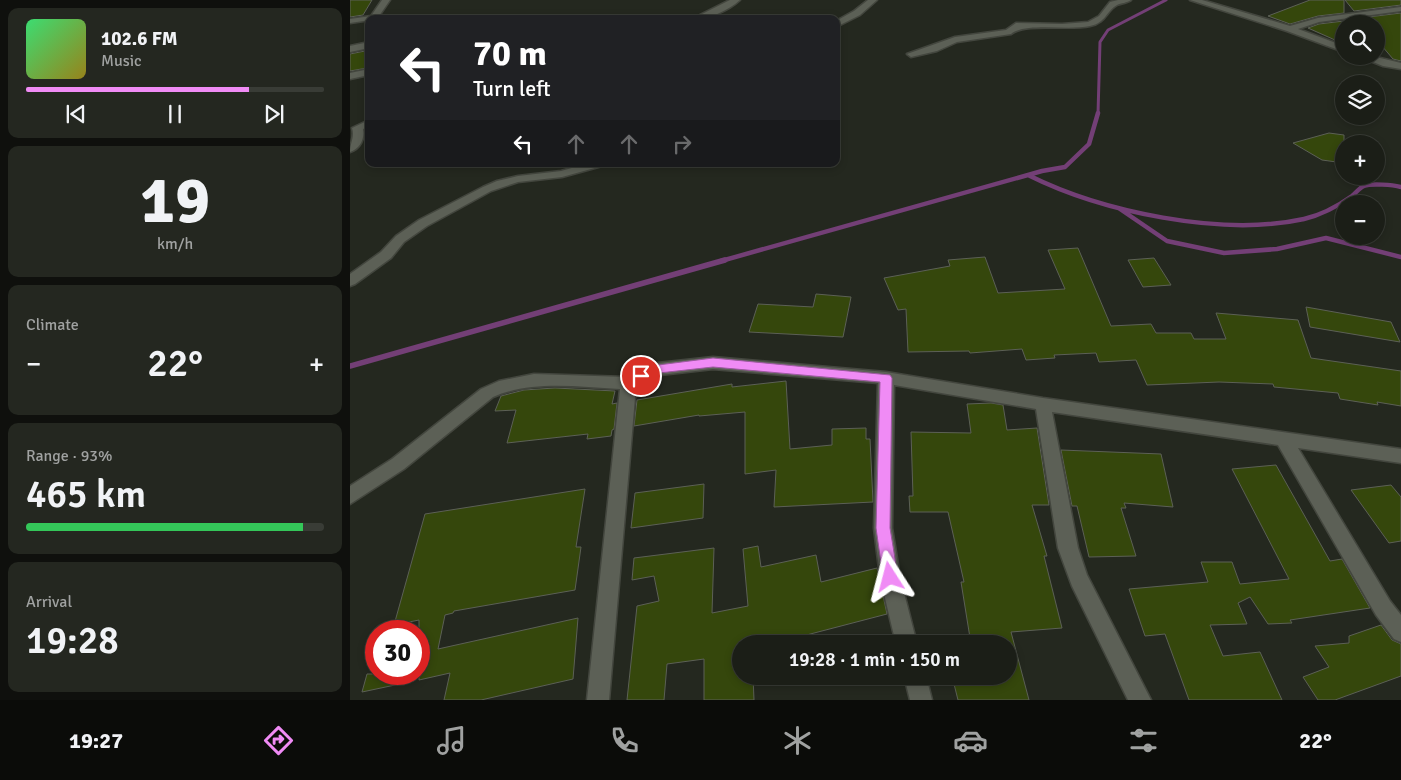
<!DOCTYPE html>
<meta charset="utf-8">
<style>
body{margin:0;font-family:Signika,sans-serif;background:#242720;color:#f1f3f6;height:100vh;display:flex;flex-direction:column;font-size:19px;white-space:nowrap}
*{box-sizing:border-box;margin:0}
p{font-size:16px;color:#a0a2a1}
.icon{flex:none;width:28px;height:28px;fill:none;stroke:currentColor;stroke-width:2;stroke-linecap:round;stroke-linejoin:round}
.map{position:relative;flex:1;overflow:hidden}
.details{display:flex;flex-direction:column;gap:8px;padding:8px;background:#0f100d;width:350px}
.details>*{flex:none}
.top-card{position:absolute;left:15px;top:15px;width:475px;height:152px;border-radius:10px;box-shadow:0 2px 8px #0003,0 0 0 1px #393c36;background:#202124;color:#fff;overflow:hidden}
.controls{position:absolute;left:985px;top:15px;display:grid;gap:10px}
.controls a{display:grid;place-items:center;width:50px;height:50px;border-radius:50%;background:#1b1e17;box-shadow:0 2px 8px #0003,0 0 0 1px #393c36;font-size:25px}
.speed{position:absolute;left:15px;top:620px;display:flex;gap:10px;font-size:25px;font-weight:700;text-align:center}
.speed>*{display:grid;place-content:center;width:65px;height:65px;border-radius:50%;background:#1b1e17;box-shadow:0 2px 8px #0003,0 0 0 1px #393c36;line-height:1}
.speed .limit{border:8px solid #d22;background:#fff;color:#111}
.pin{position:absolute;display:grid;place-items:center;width:42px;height:42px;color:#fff;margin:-21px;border:2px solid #fff;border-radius:50%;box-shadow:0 1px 5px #0007}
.me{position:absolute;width:55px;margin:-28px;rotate:351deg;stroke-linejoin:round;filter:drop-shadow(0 0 4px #0008)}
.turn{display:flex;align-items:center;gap:18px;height:105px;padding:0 25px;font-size:22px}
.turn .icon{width:65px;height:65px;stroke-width:2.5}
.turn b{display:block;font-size:35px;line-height:42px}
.lanes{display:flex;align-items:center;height:48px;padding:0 25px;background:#0003;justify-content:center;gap:25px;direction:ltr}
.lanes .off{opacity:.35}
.big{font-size:38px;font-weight:600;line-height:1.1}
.details .tile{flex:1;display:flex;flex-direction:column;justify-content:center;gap:8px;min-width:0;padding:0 18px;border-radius:10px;background:#242720}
.details .dial{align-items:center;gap:0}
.dial b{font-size:65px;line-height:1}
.song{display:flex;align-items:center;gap:15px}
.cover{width:60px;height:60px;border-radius:8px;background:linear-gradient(135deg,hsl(140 70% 55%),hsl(50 70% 35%))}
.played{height:5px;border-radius:2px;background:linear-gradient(90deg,#f08bf5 75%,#393c36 75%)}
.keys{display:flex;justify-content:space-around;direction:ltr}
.heat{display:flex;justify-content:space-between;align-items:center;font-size:28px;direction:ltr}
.charge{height:8px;border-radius:4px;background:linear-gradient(90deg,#34c759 93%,#393c36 0)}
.trip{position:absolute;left:382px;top:635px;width:285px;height:50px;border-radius:25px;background:#1b1e17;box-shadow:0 2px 8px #0003,0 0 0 1px #393c36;font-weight:600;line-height:50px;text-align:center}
.menu{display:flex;height:80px;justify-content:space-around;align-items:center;background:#0b0c09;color:#a0a2a1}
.menu .icon{width:35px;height:35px}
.menu .selected{color:#f08bf5}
.menu b{font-size:22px;color:#f1f3f6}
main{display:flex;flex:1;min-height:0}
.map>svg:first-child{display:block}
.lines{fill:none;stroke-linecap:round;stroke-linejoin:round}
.stream-far2{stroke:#733f76;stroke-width:3}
.stream-far1{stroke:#733f76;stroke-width:4.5}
.stream{stroke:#733f76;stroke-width:5.5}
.building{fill:#35470c;stroke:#5c6056}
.minor-casing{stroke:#43463e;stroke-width:3}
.minor{fill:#5c6056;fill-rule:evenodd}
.route{fill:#f08bf5;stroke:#9c5a9f}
</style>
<main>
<section class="details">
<div class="tile">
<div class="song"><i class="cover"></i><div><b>102.6 FM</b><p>Music</p></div></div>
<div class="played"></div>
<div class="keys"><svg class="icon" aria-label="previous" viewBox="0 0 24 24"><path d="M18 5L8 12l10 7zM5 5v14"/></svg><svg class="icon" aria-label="pause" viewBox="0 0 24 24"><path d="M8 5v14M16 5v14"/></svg><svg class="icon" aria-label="next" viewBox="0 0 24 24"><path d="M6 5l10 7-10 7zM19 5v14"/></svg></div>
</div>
<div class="tile dial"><b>19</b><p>km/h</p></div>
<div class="tile"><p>Climate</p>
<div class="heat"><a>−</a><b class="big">22°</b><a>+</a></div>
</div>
<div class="tile"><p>Range · 93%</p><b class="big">465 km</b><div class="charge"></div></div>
<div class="tile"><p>Arrival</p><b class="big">19:28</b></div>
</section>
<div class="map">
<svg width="1051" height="700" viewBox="0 0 1051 700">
<rect width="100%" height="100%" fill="#24281f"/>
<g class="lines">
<path class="stream-far2" d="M 748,114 L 750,42 L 758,30 L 816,0"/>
<path class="stream-far1" d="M 678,175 C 752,212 872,237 954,219 C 971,215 988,206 1002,196 C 1006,193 1009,188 1014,186 C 1021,183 1043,185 1051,187
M 770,209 L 817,241 L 874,253 L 927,249 L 976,238 L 1051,257
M 371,261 L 692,171 L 715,167 L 739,144 L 748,113"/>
<path class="stream" d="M 0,366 L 375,260"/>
</g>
<path class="building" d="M 0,0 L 22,0 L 13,15 L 0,17 Z
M 960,0 L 994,0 L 994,13 L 968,16 L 940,24 L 918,16 Z
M 995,0 L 1051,0 L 1051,5 L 1004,11 Z
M 1051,13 L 1051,61 L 1043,59 L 1026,39 L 1026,24 L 1014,24 L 1010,18 Z
M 994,21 L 994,44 L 958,28 L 969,24 Z
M 15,51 L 17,68 L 0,71 L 0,54 Z
M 979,133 L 994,135 L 994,163 L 972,160 L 943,143 Z
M 728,248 L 761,326 L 801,324 L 806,333 L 841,333 L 844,339 L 876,339 L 866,313 L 948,320 L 961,358 L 1051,371 L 1051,406 L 1027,402 L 1028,405 L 990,399 L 988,393 L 924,387 L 923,384 L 869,382 L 797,385 L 786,360 L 749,362 L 746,353 L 704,355 L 705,358 L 676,360 L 672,349 L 620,353 L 619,351 L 558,352 L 556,309 L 548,310 L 534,278 L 600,266 L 598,260 L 635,257 L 648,293 L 715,289 L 698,250 Z
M 804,258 L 821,285 L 793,287 L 778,260 Z
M 466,294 L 501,297 L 493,337 L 399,332 L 408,304 L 463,307 Z
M 956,307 L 1041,322 L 1050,342 L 960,327 Z
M 436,381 L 440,449 L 482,445 L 482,429 L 516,428 L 516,439 L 520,439 L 523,502 L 424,507 L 426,470 L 395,474 L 395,412 L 349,416 L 349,415 L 284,426 L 287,400 L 382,384 L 382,387 Z
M 205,388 L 265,391 L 262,404 L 267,403 L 264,429 L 262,430 L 261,436 L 237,439 L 238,434 L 157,443 L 166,410 L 145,411 L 151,396 L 174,390 Z
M 641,403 L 653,405 L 657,430 L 687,428 L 699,505 L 682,505 L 697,556 L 694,556 L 712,628 L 661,632 L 679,700 L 608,700 L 602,676 L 659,676 L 659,644 L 661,644 L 621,644 L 611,582 L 614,582 L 598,512 L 560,512 L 559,496 L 563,496 L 561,432 L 621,433 L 617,404 Z
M 711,450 L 811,454 L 823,507 L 774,503 L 776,508 L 771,508 L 786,556 L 739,557 L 727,506 L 722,506 Z
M 926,465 L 980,561 L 992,559 L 1020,608 L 940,620 L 942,623 L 918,624 L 900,597 L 888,603 L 897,624 L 860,625 L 873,656 L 910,652 L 932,700 L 839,700 L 815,634 L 795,636 L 779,589 L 858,582 L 851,562 L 882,562 L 890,584 L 939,579 L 882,469 Z
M 354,484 L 353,518 L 281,528 L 285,493 Z
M 1041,485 L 1051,497 L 1051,541 L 1039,543 L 1001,490 Z
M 235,489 L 226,547 L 231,547 L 225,590 L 104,611 L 103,613 L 95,615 L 88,649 L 228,618 L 223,679 L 131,700 L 94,700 L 100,673 L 69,680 L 69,620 L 44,625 L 75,514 Z
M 408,546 L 411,567 L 466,555 L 471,582 L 527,568 L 537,614 L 422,644 L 391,644 L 391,676 L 403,676 L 404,700 L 354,700 L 354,659 L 317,664 L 314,700 L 277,700 L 287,606 L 309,601 L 304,576 L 282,580 L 284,558 L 364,548 L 362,613 L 398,606 L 393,549 Z
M 1031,625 L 1042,640 L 1051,644 L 1051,676 L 985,700 L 968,700 L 953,677 L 979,667 L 965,646 L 999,643 L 999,636 Z
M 17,674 L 63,674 L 64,681 L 12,692 Z"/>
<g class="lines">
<defs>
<path id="minor" d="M 32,0 L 40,0 L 27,19 L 0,23 L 0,19 L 21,16 Z
M 380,0 L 390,0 C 378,11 359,19 342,19 Z
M 518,0 L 527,0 L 510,15 L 486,27 L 486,21 L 504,11 Z
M 768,0 L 781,0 C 777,3 771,3 767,5 C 756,11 756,23 740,26 C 718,31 676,22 661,34 L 607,42 L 587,51 L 561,57 L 557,54 L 605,37 L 656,30 L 666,23 L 712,24 L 738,22 L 749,16 L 760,2 Z
M 840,0 L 852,0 L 940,26 L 968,18 L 1051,7 L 1051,11 L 969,22 L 948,29 L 994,46 L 994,52 L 937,31 Z
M 19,42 L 19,48 L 0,52 L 0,46 Z
M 1008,56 L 1022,56 L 1051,63 L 1051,69 L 1033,66 Z
M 19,69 L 19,75 L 0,79 L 0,73 Z
M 19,120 L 19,127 L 13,129 C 15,139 10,149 0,152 C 0,143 5,137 2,128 Z
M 236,164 L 254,164 L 252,166 L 212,177 L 168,182 L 141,191 L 77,226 L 54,242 L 41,258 L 5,284 L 0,286 L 0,274 L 31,252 L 46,236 L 69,220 L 133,187 L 147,181 L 168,176 L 211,171 Z
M 363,357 L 536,372 L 693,398 L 1051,449 L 1051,463 L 948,448 L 1040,601 L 1051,615 L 1051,642 L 1044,639 L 1026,615 L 928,445 L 702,412 L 728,548 L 737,575 L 801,700 L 778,700 L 722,586 L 708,548 L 686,409 L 544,385 L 542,528 L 550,577 L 567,644 L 546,644 L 530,577 L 524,528 L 528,383 L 363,369 L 310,375 L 286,386 L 259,700 L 237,700 L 270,389 C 227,387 182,380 143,397 L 54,469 L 0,504 L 0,486 L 42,459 L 131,389 L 149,381 L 184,374 L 276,377 L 308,363 Z
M 554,676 L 576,676 L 582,700 L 560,700 Z"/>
</defs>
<use href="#minor" class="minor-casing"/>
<use href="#minor" class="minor"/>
</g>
<path class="route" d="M 363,358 L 540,375 L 542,378 L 540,528 L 548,577 L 546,583 L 540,585 L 535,583 L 533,577 L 526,528 L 530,382 L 363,367 L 309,373 L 291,381 L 285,376 L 287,373 L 308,365 Z"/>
</svg>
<div class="controls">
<a><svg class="icon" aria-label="search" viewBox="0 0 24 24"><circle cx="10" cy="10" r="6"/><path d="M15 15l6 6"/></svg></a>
<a><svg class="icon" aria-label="layers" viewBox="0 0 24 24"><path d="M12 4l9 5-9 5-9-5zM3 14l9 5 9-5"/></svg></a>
<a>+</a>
<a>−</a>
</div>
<div class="speed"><div class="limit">30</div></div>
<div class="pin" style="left:291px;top:376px;background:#d93025"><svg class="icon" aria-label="arrive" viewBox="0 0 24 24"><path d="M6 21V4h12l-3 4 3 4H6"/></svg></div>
<svg class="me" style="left:540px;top:577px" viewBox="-20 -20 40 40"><path d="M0-17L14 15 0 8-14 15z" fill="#f08bf5" stroke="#fff" stroke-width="4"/></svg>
<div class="trip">19:28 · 1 min · 150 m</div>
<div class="top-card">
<div class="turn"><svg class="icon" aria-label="left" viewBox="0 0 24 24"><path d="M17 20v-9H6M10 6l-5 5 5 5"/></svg><div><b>70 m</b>Turn left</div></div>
<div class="lanes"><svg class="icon" aria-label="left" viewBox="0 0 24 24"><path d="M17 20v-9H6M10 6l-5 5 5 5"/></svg><svg class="icon off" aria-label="ahead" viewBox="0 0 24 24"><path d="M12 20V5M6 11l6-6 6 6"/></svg><svg class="icon off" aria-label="ahead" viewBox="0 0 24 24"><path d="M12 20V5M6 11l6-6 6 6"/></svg><svg class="icon off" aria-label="right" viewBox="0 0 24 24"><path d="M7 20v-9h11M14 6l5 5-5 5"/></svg></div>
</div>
</div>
</main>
<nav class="menu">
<b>19:27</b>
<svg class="icon selected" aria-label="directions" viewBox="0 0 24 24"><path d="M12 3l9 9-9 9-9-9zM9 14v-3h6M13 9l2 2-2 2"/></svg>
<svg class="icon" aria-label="music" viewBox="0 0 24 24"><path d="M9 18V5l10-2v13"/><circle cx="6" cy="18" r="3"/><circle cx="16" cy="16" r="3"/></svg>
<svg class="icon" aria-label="phone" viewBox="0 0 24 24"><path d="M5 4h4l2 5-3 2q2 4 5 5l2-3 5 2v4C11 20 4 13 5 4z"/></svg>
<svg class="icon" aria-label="climate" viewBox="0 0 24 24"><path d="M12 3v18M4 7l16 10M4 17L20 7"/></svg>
<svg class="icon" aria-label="car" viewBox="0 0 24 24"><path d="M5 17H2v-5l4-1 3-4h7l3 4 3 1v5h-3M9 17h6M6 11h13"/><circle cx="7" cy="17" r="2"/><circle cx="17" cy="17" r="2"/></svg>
<svg class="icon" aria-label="filters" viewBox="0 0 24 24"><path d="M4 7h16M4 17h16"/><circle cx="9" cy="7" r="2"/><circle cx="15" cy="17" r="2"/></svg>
<b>22°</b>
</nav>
